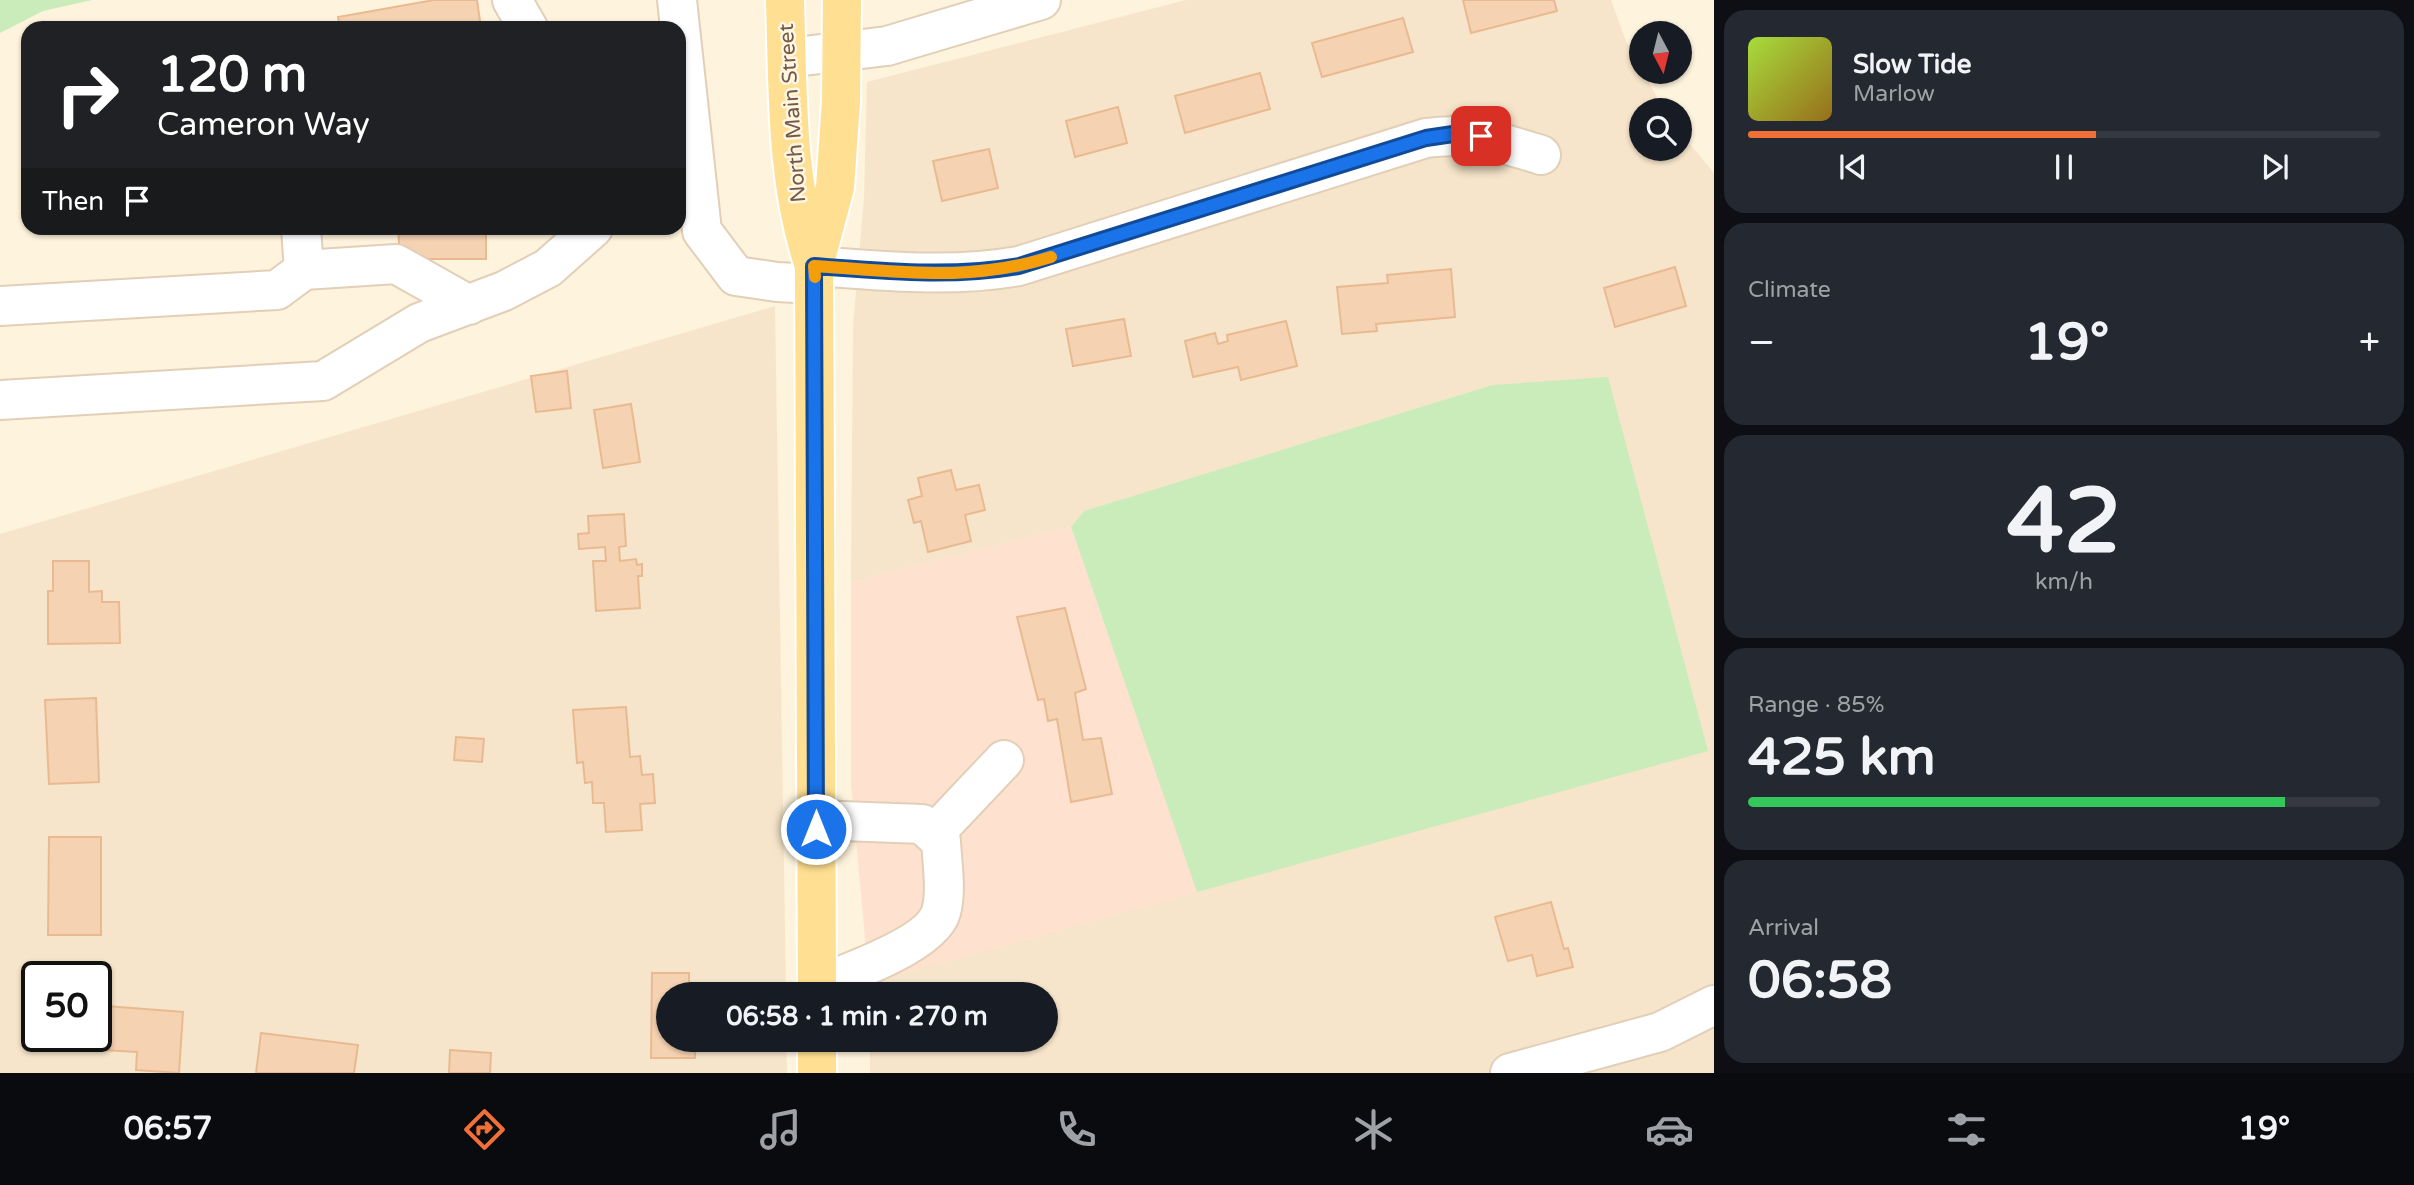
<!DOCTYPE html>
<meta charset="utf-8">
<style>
body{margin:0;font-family:"Varela Round",sans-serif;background:#242831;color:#f1f3f6;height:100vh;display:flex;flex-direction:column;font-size:26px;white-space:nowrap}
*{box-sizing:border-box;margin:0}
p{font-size:23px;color:#9ea1a6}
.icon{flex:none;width:38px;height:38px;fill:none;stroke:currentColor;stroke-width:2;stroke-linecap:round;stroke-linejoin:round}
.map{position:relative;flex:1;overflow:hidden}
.panel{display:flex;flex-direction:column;gap:10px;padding:10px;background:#0d0f14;width:700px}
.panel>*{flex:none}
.top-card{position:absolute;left:21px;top:21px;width:665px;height:214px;border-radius:21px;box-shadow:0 2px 5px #0004;background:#202124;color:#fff;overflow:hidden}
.needle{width:46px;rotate:173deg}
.buttons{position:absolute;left:1629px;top:21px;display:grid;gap:14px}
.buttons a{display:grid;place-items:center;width:63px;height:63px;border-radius:50%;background:#171b24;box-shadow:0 2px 5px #0004;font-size:35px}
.speed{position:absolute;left:21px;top:961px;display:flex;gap:14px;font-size:35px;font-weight:700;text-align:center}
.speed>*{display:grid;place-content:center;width:91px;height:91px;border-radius:50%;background:#171b24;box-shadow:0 2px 5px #0004;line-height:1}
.speed .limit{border:4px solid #111;border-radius:10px;background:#fff;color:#111}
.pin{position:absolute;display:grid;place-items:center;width:60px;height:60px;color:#fff;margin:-30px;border-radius:14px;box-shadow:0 4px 10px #0006}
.me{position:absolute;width:77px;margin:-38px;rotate:0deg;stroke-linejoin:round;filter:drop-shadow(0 0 5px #0008)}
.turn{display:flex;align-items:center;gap:24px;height:147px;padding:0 21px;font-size:32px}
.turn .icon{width:91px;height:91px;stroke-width:2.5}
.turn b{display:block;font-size:49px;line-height:60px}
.then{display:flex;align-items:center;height:66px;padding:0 21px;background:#0003;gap:14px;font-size:26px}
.big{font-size:52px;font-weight:700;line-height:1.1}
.panel .widget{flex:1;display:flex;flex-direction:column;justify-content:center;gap:10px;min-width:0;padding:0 24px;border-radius:21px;background:#242831}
.panel .dial{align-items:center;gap:0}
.dial b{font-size:91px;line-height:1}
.song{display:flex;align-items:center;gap:21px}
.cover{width:84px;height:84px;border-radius:10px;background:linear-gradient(135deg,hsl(80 70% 55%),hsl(40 70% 35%))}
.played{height:7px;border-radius:4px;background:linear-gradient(90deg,#f27037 55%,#363941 55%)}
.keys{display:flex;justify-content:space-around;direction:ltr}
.heat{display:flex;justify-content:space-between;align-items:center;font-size:38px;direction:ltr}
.charge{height:10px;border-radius:5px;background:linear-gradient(90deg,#34c759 85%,#363941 0)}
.trip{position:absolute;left:656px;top:982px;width:402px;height:70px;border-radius:35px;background:#171b24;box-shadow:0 2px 5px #0004;font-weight:700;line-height:70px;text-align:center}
.tab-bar{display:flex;height:112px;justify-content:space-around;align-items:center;background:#090b0e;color:#9ea1a6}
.tab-bar .icon{width:49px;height:49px}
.tab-bar .on{color:#f27037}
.tab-bar b{font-size:32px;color:#f1f3f6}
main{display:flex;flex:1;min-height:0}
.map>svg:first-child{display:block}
.residential{fill:#f6e5ca;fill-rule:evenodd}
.commercial{fill:#ffe1cf}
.green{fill:#caebba}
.building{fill:#f5d2b2;stroke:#e9ba91;stroke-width:2}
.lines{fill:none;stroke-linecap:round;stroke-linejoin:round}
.minor-casing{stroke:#e2cfb8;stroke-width:42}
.major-casing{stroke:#fff;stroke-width:42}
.minor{stroke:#fff;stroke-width:38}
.major{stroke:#ffdf92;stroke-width:38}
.route-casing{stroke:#114b97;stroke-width:18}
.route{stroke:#1a73e8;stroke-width:12}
.slow{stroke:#f59e0b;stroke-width:12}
.labels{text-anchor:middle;stroke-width:5;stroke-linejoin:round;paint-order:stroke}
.street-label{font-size:21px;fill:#745944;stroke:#fff6e4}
</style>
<main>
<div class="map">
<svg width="1714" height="1073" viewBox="0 0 1714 1073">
<rect width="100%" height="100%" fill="#fef3dc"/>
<path class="residential" d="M 1186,0 L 1611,0 L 1626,41 L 1664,110 L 1642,110 L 1642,149 L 1680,149 L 1680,132 L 1714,173 L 1714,1073 L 870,1073 L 870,1040 L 1046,1040 L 1046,994 L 869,994 L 869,983 L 1492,385 L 1084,511 L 1071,527 L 851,582 L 853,326 L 864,198 L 867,82 Z
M 775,306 L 786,994 L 668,994 L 668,1040 L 786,1040 L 787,1073 L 0,1073 L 0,534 ZM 37,976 L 96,976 L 96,1036 L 37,1036 Z"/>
<path class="commercial" d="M 1071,527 L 1197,892 L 869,983 L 851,784 L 851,582 Z"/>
<path class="green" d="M 0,0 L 92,0 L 43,11 L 0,33 Z
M 1608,377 L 1708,751 L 1197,892 L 1071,527 L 1084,511 L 1492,385 Z"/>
<path class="building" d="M 434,0 L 477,0 L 481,28 L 340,28 L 338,17 Z
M 1463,0 L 1554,0 L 1557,11 L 1471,33 Z
M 1403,18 L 1413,52 L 1322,77 L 1312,43 Z
M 1260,73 L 1270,109 L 1185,133 L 1175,96 Z
M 1118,107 L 1127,143 L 1075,157 L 1066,121 Z
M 989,149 L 998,188 L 942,201 L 933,161 Z
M 398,228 L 486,228 L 486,259 L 400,259 Z
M 1675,267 L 1686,306 L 1615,327 L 1604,288 Z
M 1451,269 L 1455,317 L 1376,324 L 1377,331 L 1342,334 L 1337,287 L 1388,283 L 1387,275 Z
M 1124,319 L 1131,356 L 1073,366 L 1066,329 Z
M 1286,321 L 1297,366 L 1241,380 L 1238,367 L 1193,377 L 1185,341 L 1215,333 L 1218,344 L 1228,341 L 1227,335 Z
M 567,371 L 571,408 L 536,412 L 531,376 Z
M 631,404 L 640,462 L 603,468 L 594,410 Z
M 951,470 L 956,490 L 979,485 L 985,510 L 965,515 L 971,541 L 928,552 L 921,521 L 914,523 L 908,500 L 922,496 L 918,478 Z
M 624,514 L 626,546 L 619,547 L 620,561 L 636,559 L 637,565 L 642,564 L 642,576 L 638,576 L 640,608 L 596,611 L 593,561 L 606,561 L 605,547 L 579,549 L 578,534 L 589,533 L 588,516 Z
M 53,561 L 89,561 L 89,592 L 102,591 L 102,602 L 119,602 L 120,643 L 48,644 L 48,591 L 53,591 Z
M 1065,608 L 1086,689 L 1075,693 L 1083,740 L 1101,738 L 1112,794 L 1071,802 L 1057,719 L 1048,721 L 1044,699 L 1038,700 L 1017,617 Z
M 96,698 L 99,782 L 49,784 L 45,700 Z
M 626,707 L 630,757 L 640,756 L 642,775 L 653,774 L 655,803 L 640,804 L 642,830 L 606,832 L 604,803 L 593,803 L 592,782 L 585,783 L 583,762 L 577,763 L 573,710 Z
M 456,737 L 484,739 L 482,762 L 454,760 Z
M 49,837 L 101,837 L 101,935 L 48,935 Z
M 1551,902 L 1564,949 L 1568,948 L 1573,967 L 1537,976 L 1532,955 L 1508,961 L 1495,917 Z
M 652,973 L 689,973 L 689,994 L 668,994 L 668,1040 L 695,1040 L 695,1058 L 651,1058 Z
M 106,1006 L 183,1012 L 179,1073 L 136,1070 L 137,1052 L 103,1050 Z
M 261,1033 L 358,1045 L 354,1073 L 256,1073 Z
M 450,1050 L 491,1053 L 490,1073 L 449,1073 Z"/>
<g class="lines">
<defs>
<path id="minor" d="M 512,0 L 528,28
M 677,0 L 702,231 L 736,276 L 777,282 L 815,284
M 787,58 L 887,46 L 1041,0
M 301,228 L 304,270
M 814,266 C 884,271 951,278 1019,266 L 1426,138 C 1471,132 1499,142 1541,155
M 0,306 L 277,290 L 304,270 L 396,264 L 469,305
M 0,400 L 323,381 L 419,323 L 504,291 L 548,268 L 593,228
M 816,820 L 922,824 L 941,841 C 942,863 947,891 941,912 C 932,944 846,974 817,985
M 935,833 L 1004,760
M 1510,1073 L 1660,1032 L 1714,1005"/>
<path id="major" d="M 785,0 C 788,90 785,180 814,266
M 817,994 L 814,266 L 835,187 L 841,102 L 842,0
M 817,1040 L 817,1073"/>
</defs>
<use href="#minor" class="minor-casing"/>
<use href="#major" class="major-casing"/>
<use href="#minor" class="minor"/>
<use href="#major" class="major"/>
</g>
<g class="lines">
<defs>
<path id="route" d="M 816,829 L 814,266 C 884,271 950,278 1019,266 L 1426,138 L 1453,134 L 1481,136"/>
</defs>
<use href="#route" class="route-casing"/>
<use href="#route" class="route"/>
<path class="slow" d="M 815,277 L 814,266 C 899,271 967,283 1051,257"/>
</g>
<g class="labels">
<g class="street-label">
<text transform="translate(792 113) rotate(-94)" y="7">North Main Street</text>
</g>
</g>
</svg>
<div class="buttons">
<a><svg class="needle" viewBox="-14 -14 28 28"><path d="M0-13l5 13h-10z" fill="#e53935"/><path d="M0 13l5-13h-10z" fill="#9ea1a6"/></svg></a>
<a><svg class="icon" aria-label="search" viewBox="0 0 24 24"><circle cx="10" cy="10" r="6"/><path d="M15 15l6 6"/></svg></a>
</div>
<div class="speed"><div class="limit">50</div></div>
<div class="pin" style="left:1481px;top:136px;background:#d93025"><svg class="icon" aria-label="arrive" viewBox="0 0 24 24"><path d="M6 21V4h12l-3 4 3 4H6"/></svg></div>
<svg class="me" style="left:816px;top:829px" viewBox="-20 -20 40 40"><circle r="17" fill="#1a73e8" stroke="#fff" stroke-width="3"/><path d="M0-11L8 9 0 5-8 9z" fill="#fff"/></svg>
<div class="trip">06:58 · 1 min · 270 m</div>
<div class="top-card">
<div class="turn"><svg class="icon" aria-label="right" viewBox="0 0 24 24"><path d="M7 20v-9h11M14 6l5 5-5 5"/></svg><div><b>120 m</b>Cameron Way</div></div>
<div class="then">Then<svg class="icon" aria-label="arrive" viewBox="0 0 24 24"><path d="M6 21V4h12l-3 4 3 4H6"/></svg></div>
</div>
</div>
<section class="panel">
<div class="widget">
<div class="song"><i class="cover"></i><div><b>Slow Tide</b><p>Marlow</p></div></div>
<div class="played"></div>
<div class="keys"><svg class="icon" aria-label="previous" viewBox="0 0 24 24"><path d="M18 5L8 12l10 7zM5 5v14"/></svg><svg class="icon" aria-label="pause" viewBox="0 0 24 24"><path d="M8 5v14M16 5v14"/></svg><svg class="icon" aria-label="next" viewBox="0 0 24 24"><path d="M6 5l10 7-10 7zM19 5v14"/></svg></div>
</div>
<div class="widget"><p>Climate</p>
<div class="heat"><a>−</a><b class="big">19°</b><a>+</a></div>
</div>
<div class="widget dial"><b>42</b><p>km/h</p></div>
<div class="widget"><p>Range · 85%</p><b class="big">425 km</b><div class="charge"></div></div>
<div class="widget"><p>Arrival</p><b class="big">06:58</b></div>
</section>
</main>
<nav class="tab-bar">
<b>06:57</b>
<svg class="icon on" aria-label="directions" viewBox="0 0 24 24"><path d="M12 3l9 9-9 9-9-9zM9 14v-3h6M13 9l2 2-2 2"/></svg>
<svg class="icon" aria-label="music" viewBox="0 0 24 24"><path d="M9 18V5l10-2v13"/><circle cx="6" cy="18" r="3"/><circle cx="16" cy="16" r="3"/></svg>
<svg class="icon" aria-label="phone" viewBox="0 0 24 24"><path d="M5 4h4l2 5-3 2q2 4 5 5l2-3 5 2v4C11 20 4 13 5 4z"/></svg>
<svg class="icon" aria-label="climate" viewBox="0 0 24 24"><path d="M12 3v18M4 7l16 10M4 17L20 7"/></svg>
<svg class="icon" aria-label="car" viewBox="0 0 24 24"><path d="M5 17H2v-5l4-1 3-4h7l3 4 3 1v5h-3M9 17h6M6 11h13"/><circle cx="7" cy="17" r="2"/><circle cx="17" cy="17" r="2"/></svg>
<svg class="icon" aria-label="filters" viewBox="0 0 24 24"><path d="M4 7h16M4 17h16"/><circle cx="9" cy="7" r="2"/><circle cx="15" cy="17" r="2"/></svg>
<b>19°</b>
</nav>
